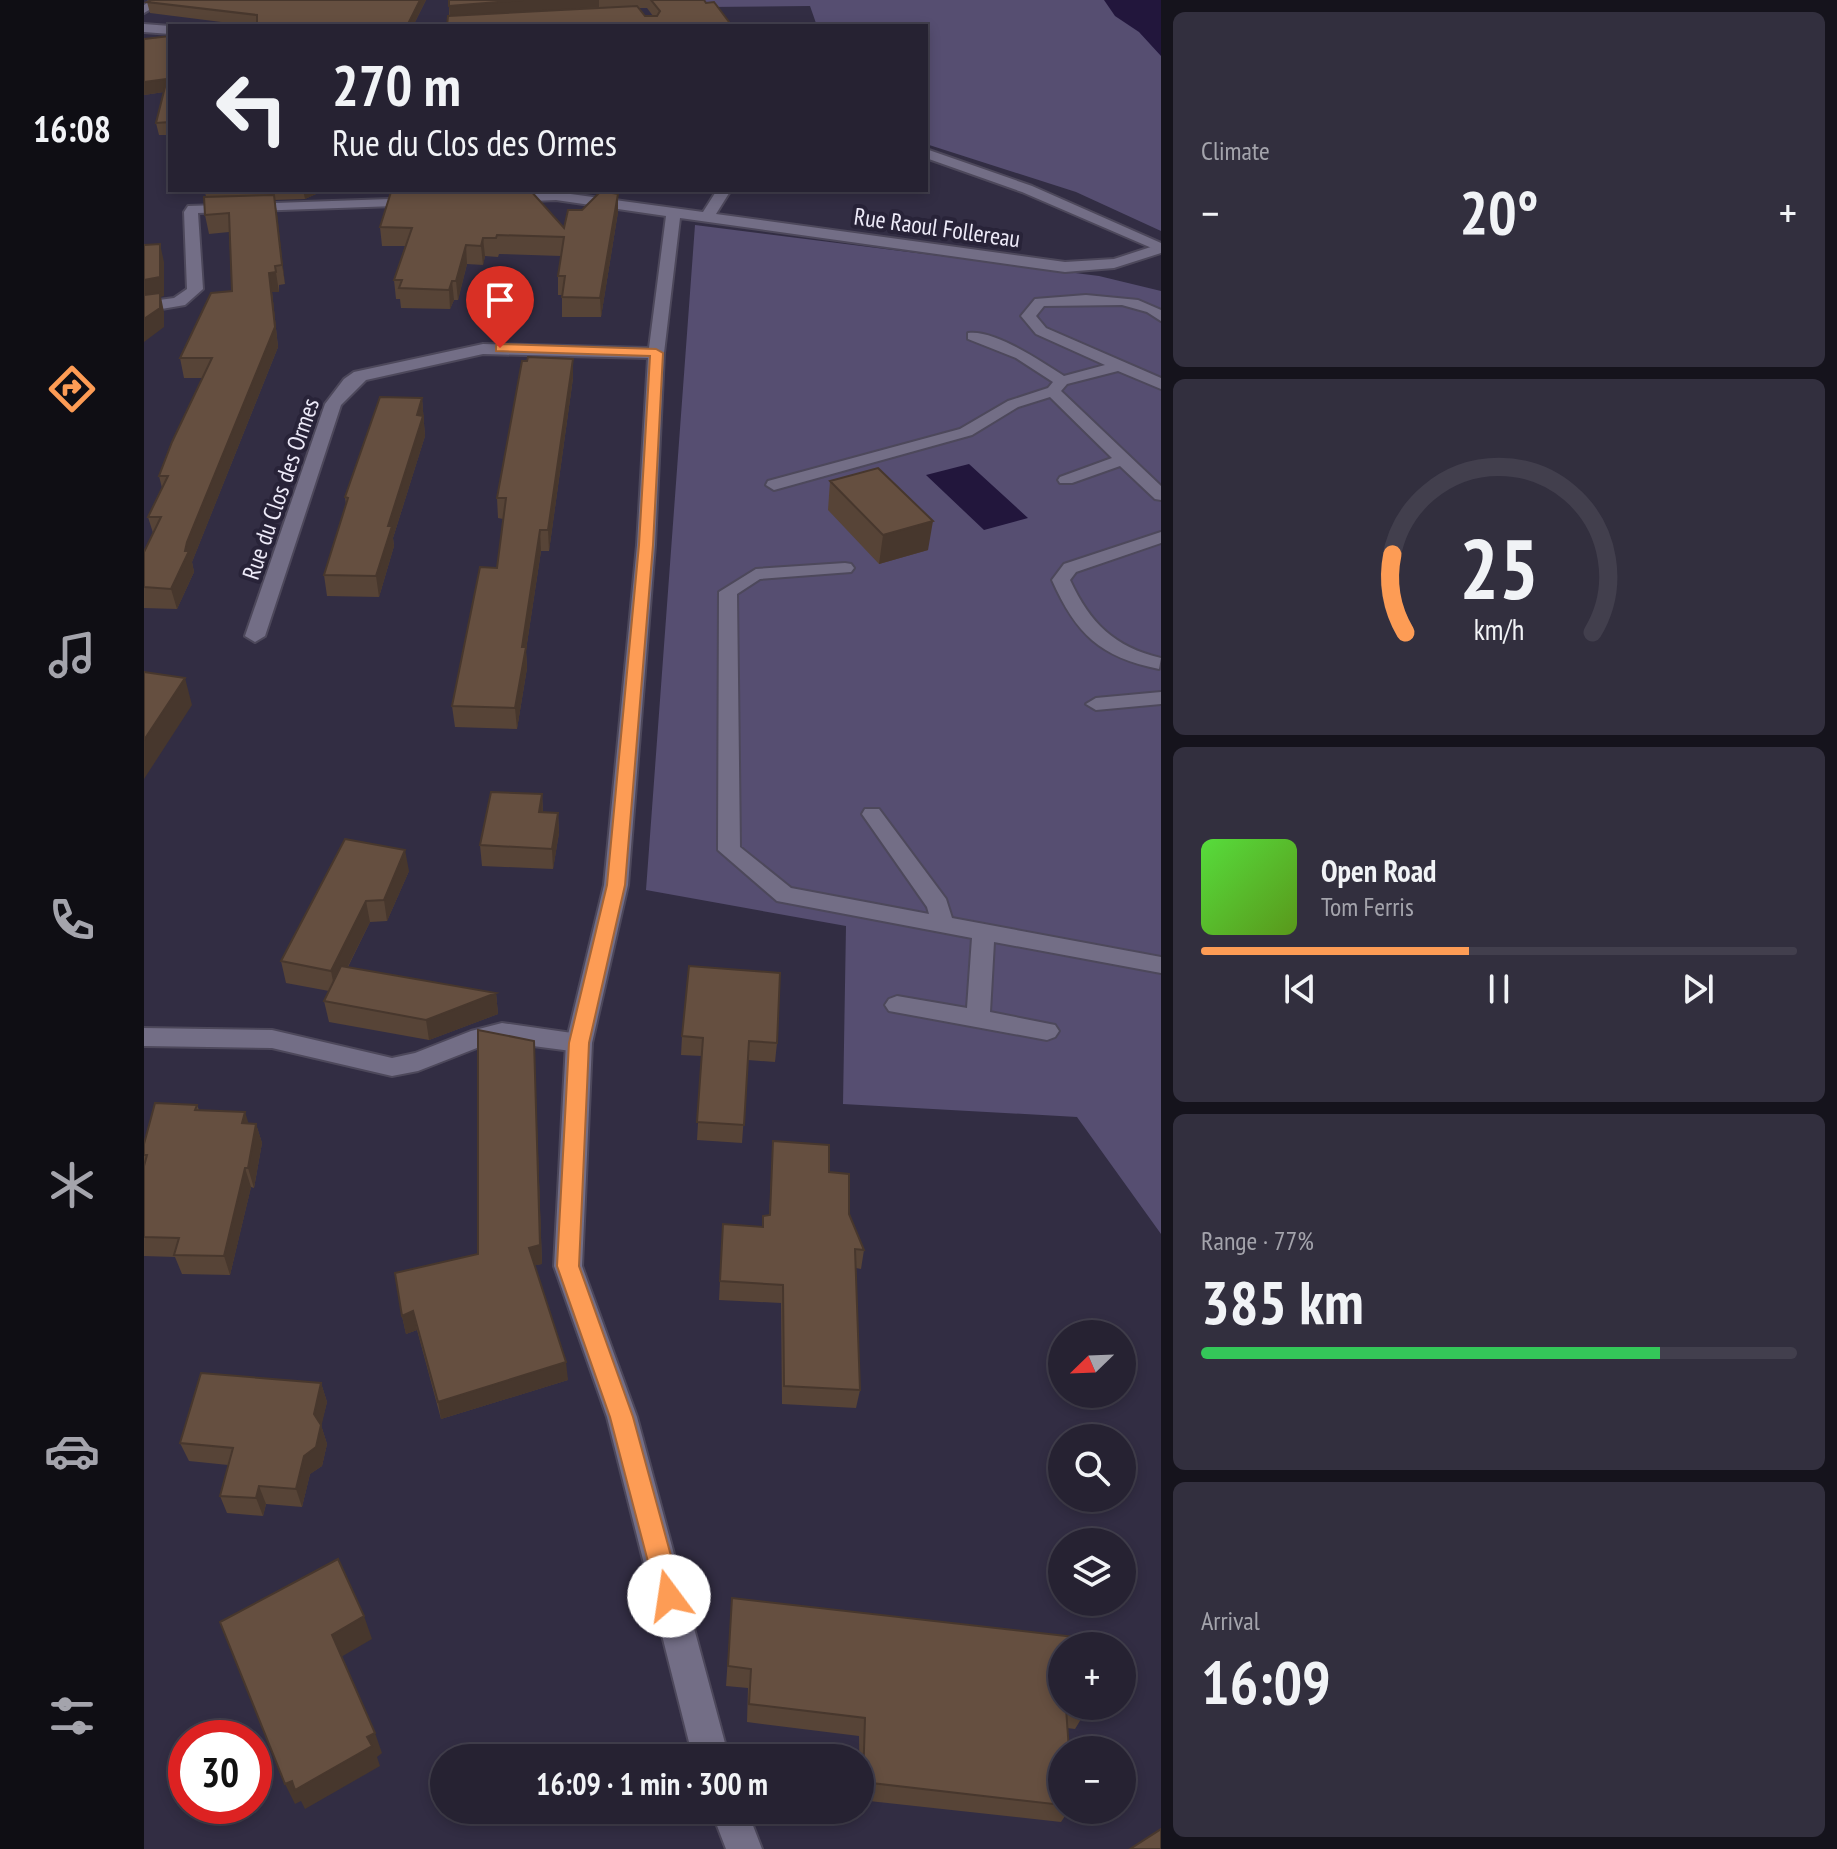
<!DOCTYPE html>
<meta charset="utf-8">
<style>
body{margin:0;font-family:"PT Sans Narrow",sans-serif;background:#322f3e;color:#f1f3f6;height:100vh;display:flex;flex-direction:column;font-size:30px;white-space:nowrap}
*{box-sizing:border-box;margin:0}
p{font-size:26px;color:#a4a4ac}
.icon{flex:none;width:44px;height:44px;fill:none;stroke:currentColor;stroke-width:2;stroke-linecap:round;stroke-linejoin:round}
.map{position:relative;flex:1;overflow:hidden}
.drawer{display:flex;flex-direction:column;gap:12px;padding:12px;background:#15131c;width:676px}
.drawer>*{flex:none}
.guide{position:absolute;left:24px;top:24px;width:760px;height:168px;border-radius:0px;box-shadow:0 4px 12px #0003,0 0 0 2px #423f4d;background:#262232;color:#f1f3f6;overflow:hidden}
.needle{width:52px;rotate:247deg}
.fabs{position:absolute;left:904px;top:1320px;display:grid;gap:16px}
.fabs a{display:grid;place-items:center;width:88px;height:88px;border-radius:50%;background:#262232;box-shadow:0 4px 12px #0003,0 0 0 2px #423f4d;font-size:40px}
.speed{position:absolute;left:24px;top:1720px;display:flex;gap:16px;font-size:40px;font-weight:700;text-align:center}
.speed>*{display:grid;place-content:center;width:104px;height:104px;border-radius:50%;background:#262232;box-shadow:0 4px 12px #0003,0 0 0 2px #423f4d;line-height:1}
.speed .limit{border:12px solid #d22;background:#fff;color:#111}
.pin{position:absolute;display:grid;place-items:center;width:68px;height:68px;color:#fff;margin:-82px -34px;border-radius:50% 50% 50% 0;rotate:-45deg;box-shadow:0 0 8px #0007}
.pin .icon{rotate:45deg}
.me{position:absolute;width:88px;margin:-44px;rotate:346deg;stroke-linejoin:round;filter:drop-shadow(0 0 6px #0008)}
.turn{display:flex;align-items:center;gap:28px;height:168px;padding:0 32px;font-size:36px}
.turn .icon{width:104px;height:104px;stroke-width:2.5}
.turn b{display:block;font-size:56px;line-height:68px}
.big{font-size:60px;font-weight:800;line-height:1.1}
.drawer .widget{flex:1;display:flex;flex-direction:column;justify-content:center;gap:12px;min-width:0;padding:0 28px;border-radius:12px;background:#322f3e}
.drawer .dial{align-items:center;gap:0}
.dial svg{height:208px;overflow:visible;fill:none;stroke:#423f4d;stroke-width:7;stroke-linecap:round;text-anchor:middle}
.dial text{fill:#f1f3f6;stroke:none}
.song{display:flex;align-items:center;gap:24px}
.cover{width:96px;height:96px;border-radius:12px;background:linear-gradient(135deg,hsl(110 70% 55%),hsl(90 70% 35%))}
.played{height:8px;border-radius:4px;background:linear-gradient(90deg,#fd9c55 45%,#423f4d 45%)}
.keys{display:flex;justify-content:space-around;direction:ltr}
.heat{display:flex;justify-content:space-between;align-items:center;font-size:44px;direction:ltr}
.charge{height:12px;border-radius:6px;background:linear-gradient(90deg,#34c759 77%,#423f4d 0)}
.trip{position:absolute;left:286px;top:1744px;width:444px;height:80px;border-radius:40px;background:#262232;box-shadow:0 4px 12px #0003,0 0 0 2px #423f4d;font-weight:800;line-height:80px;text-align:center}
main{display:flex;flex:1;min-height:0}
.tabs{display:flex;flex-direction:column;width:144px;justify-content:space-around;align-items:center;background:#0f0e14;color:#a4a4ac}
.tabs .icon{width:56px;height:56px}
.tabs .current{color:#fd9c55}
.tabs b{font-size:36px;color:#f1f3f6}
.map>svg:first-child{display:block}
.green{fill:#564e71}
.water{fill:#22163c}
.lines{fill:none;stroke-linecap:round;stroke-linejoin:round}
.service-casing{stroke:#4d485b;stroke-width:4}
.minor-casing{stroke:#4d485b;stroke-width:4}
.tertiary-casing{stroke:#4d485b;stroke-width:4}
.service{fill:#736e86;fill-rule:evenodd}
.minor{fill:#736e86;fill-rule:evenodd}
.tertiary{fill:#736e86;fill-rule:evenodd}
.wall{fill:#574437;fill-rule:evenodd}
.shaded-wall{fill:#47372d}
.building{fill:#654f40;stroke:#47372d;stroke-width:2}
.route{fill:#fd9c55;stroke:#a46537;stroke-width:2}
.labels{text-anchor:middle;stroke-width:8;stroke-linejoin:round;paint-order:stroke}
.far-street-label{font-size:24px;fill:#eeebf9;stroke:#282338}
</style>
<main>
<nav class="tabs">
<b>16:08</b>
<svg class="icon current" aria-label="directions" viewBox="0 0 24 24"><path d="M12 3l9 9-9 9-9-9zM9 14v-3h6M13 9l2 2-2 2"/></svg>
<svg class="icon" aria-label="music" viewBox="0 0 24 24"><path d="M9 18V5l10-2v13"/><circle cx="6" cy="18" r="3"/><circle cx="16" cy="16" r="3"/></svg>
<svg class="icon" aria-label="phone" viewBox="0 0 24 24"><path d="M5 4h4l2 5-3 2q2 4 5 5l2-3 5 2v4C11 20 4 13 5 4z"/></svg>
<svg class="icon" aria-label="climate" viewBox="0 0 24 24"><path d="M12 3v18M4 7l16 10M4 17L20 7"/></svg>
<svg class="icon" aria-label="car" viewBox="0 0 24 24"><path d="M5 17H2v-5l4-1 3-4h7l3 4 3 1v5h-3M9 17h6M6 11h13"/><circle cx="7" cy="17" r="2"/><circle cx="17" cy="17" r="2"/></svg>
<svg class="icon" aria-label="filters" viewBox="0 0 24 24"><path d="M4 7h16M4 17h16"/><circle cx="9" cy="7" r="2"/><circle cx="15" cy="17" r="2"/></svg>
</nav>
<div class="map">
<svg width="1017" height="1849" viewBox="0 0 1017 1849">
<rect width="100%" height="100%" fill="#322d43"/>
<path class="green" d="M 557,0 L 1017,0 L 1017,231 L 932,192 L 782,144 L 782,26 L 673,26 L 666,6 L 563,7 Z
M 551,225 L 955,276 L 1017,291 L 1017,1234 L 933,1117 L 699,1104 L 702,926 L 502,890 Z"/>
<path class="water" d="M 960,0 L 1017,0 L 1017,56 L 995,32 L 971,16 Z
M 825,464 L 884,518 L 840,530 L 782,475 Z"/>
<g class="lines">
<defs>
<path id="service" d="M 942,295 L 994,300 L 1017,310 L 1017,321 L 1003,312 L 978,305 L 900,306 L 892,316 L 902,328 L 1017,378 L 1017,389 L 974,371 L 923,384 L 917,391 L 1017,486 L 1017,500 L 1011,499 L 976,466 L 928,483 L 916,483 L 914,480 L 916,477 L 968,458 L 906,397 L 874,407 L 828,435 L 630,490 L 622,485 L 624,481 L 816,429 L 864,401 L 904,388 L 909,382 L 872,358 L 824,339 L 824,333 C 850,329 898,362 920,376 L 961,365 L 892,334 L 877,316 L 891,299 Z
M 1017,532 L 1017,543 L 932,572 L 926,580 C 946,623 970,647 1017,658 L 1015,669 C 956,657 932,634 908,580 L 920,564 Z
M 701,563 L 707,564 L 710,568 L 707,572 L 616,579 L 593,594 L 596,847 L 647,888 L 785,914 L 783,907 L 718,814 L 721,809 L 735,809 L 802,899 L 808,918 L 1017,957 L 1017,973 L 850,942 L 846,1012 L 911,1025 L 915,1031 L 911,1037 L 903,1040 L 745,1011 L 741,1005 L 745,999 L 753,996 L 823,1008 L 828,938 L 633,901 L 574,850 L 575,592 L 612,569 Z
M 1017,692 L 1017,704 L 952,710 L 942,704 L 952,698 Z
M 358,1023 L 435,1034 L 443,1037 L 447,1043 L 443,1049 L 435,1052 L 358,1042 L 338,1046 L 274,1071 L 248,1076 L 128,1048 L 0,1046 L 0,1028 L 128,1030 L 248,1058 L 271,1053 L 327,1031 Z"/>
<path id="minor" d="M 8,0 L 22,0 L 0,13 L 0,5 Z
M 573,190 L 587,190 L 572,214 L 921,262 L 970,259 L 1016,244 L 1017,253 L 970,268 L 921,272 L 536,218 L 520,353 L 511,545 L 484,885 L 448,1043 L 438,1266 L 493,1417 L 585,1758 L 549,1758 L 463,1417 L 410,1266 L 422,1043 L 460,885 L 493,545 L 504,358 L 339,354 L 222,380 L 197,405 L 121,636 L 111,642 L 101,636 L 181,404 L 200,379 L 210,372 L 339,344 L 505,348 L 522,216 L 412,200 L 362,202 L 357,201 L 357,195 L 412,192 L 559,212 Z
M 274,198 L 279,199 L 279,205 L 54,213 L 59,289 L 41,305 L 0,312 L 0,302 L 30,298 L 43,289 L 40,212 L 44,206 Z
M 567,1810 L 603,1810 L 618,1849 L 582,1849 Z"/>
<path id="tertiary" d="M 0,24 L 26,26 L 26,34 L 0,32 Z
M 782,149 L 888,186 L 1017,243 L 1017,252 L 878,192 L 782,158 Z"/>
</defs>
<use href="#service" class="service-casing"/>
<use href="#minor" class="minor-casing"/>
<use href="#tertiary" class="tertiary-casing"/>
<use href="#service" class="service"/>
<use href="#minor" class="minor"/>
<use href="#tertiary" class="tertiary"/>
</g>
<path class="wall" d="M 7,0 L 282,0 L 269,26 L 108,26 L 109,26 L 6,13 L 3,2 Z
M 305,0 L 560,0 L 588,26 L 305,15 ZM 495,8 L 503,8 L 509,16 L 501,16 Z
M 26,36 L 26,135 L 15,135 L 12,123 L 20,92 L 0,95 L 0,39 Z
M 60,190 L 189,190 L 188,193 L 172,194 L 161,199 L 130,200 L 141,284 L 135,285 L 135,292 L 128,292 L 134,347 L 48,562 L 50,572 L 33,609 L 0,608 L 0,552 L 9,533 L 4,517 L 18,488 L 15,476 L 59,378 L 40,378 L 36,358 L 88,291 L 85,232 L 65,234 L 61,215 L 62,196 Z
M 253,190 L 386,190 L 420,228 L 474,212 L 457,317 L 418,317 L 418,295 L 414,295 L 414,276 L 417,256 L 355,254 L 354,257 L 341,256 L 339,265 L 323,264 L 314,300 L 310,300 L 306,309 L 257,308 L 256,299 L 252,299 L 250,280 L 261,246 L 238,246 L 236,227 Z
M 518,190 L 538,190 L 536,193 Z
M 429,359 L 429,378 L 405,551 L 397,551 L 382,650 L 383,668 L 373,729 L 311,727 L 308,706 L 353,568 L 359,519 L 354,518 L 353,498 Z
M 278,398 L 281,436 L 249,538 L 250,546 L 235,597 L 183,596 L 180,575 L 202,505 L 201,497 Z
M 686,481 L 784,550 L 735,564 L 684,510 Z
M 398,794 L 399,812 L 414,813 L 415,833 L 409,869 L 338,866 L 336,845 Z
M 265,871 L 243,921 L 226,922 L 204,967 L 352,993 L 354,1014 L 285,1040 L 185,1022 L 180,1001 L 185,991 L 142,983 L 137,961 Z
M 538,1036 L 633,1043 L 631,1062 L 604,1060 L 598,1143 L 553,1140 L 558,1056 L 537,1055 Z
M 390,1041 L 398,1264 L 391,1265 L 424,1380 L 297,1419 L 273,1330 L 262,1334 L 258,1316 L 334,1254 Z
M 53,1105 L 55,1110 L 104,1124 L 112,1124 L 118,1143 L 110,1188 L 107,1187 L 86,1275 L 38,1274 L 31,1257 L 0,1256 L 0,1144 Z
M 629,1141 L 685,1172 L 720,1250 L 717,1269 L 712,1268 L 716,1390 L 712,1408 L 638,1404 L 637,1303 L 575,1300 L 579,1224 L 618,1227 L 619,1216 L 625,1216 Z
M 177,1383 L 183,1402 L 177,1425 L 183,1444 L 178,1466 L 166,1474 L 158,1507 L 122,1504 L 119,1516 L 83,1513 L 76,1496 L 84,1465 L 45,1461 L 36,1443 Z
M 588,1598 L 942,1711 L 931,1729 L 923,1728 L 918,1750 L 918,1810 L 925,1810 L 917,1822 L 716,1800 L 715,1736 L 603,1722 L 604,1688 L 582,1686 Z"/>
<path class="shaded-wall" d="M 276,0 L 282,0 L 269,26 L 263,26 Z
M 379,0 L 455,0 L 455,7 L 306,19 L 305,6 Z
M 23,79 L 26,91 L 0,95 L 0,82 Z
M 159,190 L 171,190 L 172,194 L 161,199 Z
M 474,194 L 474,212 L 457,317 L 456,298 Z
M 130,195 L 133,214 L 141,284 L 138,265 Z
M 339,238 L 341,256 L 339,265 L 337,246 Z
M 16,244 L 20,262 L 20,296 L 17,297 L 20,312 L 20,327 L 0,342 L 0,280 Z
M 322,245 L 323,264 L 314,300 L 312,281 Z
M 131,266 L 135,292 L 128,292 L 134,347 L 48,562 L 50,572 L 33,609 L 27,589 L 41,551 L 125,273 Z
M 308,281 L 310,300 L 306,309 L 305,290 Z
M 429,359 L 429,378 L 405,551 L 404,530 Z
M 278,398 L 281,436 L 249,538 L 250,546 L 235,597 L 232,576 L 244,526 Z
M 789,521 L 784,550 L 735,564 L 739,535 Z
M 396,530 L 397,551 L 382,650 L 383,668 L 373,729 L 371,708 L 378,647 Z
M 41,678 L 48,705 L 0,779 L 0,740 Z
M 398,794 L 399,814 L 395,812 Z
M 414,813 L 415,833 L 409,869 L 408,849 Z
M 261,850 L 265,871 L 243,921 L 240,900 Z
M 222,901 L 226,922 L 191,992 L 187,971 Z
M 352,993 L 354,1014 L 285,1040 L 282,1020 Z
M 390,1041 L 398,1264 L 387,1266 L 385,1248 Z
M 101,1112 L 107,1131 L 98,1123 Z
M 112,1124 L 118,1143 L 110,1188 L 104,1168 Z
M 101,1168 L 107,1187 L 86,1275 L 80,1256 Z
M 269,1311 L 273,1330 L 262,1334 L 258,1316 Z
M 422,1362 L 424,1380 L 297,1419 L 294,1402 Z
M 177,1383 L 183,1402 L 176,1432 L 170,1414 Z
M 177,1425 L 183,1444 L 178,1466 L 166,1474 L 158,1507 L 152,1489 L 160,1456 Z
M 115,1486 L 122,1504 L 119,1516 L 112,1498 Z
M 220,1616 L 228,1639 L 197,1657 L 188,1635 Z
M 231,1733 L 238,1753 L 233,1757 L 236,1766 L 161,1809 L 157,1801 L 151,1804 L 141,1784 Z"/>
<path class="building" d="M 7,0 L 276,0 L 263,26 L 108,26 L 113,25 L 113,15 L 3,2 Z
M 305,0 L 379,0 L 305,6 Z
M 507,0 L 560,0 L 562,3 L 570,2 L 588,26 L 303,26 L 304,16 L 493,6 L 501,16 L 513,16 L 516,11 Z
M 26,36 L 26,122 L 12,123 L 23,79 L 0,82 L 0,39 Z
M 292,190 L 386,190 L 420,228 L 424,210 L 438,210 L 457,191 L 474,194 L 456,298 L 418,297 L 421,276 L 414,276 L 420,237 L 353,235 L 352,238 L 339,238 L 337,246 L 322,245 L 312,281 L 308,281 L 305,290 L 255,288 L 258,280 L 250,280 L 268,228 L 236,227 L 247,192 Z
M 130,195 L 138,265 L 131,266 L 132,272 L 125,273 L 131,327 L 43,542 L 41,551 L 45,551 L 27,589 L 0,587 L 0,552 L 17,517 L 4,517 L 24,476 L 15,476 L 28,442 L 68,358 L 36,358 L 67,293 L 88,291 L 85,213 L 61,215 L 60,197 Z
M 16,244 L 16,277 L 0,280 L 0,245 Z
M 16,293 L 16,308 L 0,319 L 0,295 Z
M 384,357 L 429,359 L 404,530 L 396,530 L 378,647 L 382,647 L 371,708 L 308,706 L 336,567 L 353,568 L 362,498 L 353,498 L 378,361 L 383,361 Z
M 236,397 L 278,398 L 273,415 L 279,416 L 244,526 L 248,526 L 232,576 L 180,575 L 204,498 L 201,497 Z
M 734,468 L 789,521 L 739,535 L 686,481 Z
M 0,672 L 41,678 L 0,740 Z
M 347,792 L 398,794 L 395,812 L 414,813 L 408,849 L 336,845 Z
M 201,839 L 261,850 L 240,900 L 222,901 L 187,971 L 137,961 Z
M 197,966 L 352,993 L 282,1020 L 180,1001 Z
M 545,966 L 636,973 L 633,1043 L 605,1041 L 600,1125 L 553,1122 L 559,1038 L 538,1036 Z
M 334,1030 L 390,1041 L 396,1245 L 385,1248 L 422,1362 L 294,1402 L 269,1311 L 258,1316 L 251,1273 L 334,1254 Z
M 11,1103 L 53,1105 L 51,1110 L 101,1112 L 98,1123 L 112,1124 L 104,1168 L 101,1168 L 80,1256 L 30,1255 L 35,1238 L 0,1237 L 0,1166 L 3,1155 L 0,1155 L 0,1144 Z
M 629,1141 L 685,1145 L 685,1172 L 705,1174 L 705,1214 L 720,1250 L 711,1249 L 716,1390 L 640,1386 L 639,1285 L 576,1281 L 579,1224 L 619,1227 L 619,1216 L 626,1215 Z
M 57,1373 L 177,1383 L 170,1414 L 177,1425 L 172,1447 L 160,1456 L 152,1489 L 115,1486 L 112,1498 L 76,1496 L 89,1448 L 36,1443 Z
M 194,1559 L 220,1616 L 188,1635 L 231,1733 L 223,1737 L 228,1746 L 151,1790 L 148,1781 L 141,1784 L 76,1622 Z
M 588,1598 L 939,1638 L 940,1646 L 918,1646 L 918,1706 L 942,1706 L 942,1711 L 922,1708 L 925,1750 L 918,1750 L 918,1805 L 719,1782 L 721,1718 L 605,1704 L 607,1669 L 584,1666 Z
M 1017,1829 L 1017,1849 L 986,1849 Z"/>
<path class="route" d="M 356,344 L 512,349 L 519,353 L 509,545 L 481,885 L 445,1043 L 435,1266 L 489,1417 L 538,1596 L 534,1605 L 525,1609 L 517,1605 L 513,1596 L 466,1417 L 413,1266 L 425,1043 L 463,885 L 495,545 L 506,356 L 352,351 L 352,345 Z"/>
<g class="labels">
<g class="far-street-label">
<text transform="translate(793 228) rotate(8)" y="8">Rue Raoul Follereau</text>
<text transform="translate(137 489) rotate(-71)" y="8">Rue du Clos des Ormes</text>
</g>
</g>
</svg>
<div class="fabs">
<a><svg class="needle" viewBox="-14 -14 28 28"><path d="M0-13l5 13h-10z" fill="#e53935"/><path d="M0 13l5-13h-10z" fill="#a4a4ac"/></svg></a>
<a><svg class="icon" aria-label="search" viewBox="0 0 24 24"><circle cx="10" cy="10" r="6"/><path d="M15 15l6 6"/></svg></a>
<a><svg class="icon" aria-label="layers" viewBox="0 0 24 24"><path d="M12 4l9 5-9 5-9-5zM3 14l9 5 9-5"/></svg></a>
<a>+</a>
<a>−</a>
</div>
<div class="speed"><div class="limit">30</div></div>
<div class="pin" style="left:356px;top:348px;background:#d93025"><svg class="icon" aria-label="arrive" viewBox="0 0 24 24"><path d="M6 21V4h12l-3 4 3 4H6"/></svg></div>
<svg class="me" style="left:525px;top:1596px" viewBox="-20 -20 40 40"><circle r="19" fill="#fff"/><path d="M0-13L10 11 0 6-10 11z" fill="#fd9c55"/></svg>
<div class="trip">16:09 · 1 min · 300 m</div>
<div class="guide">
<div class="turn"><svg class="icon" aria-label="left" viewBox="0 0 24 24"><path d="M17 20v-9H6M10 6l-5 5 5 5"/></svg><div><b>270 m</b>Rue du Clos des Ormes</div></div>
</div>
</div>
<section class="drawer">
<div class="widget"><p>Climate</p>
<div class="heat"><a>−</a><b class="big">20°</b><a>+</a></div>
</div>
<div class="widget dial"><svg viewBox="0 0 100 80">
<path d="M14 69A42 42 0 1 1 86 69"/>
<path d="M14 69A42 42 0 0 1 9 39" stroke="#fd9c55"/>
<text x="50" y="56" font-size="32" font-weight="700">25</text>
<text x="50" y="72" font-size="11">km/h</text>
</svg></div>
<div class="widget">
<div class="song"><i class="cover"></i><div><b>Open Road</b><p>Tom Ferris</p></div></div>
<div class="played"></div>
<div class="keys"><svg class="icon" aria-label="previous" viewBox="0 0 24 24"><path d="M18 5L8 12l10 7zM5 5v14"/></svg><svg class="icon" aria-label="pause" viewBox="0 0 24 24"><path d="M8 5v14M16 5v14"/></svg><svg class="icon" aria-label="next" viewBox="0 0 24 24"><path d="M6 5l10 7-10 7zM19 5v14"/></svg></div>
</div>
<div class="widget"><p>Range · 77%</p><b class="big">385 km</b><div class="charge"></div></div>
<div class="widget"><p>Arrival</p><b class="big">16:09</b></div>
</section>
</main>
